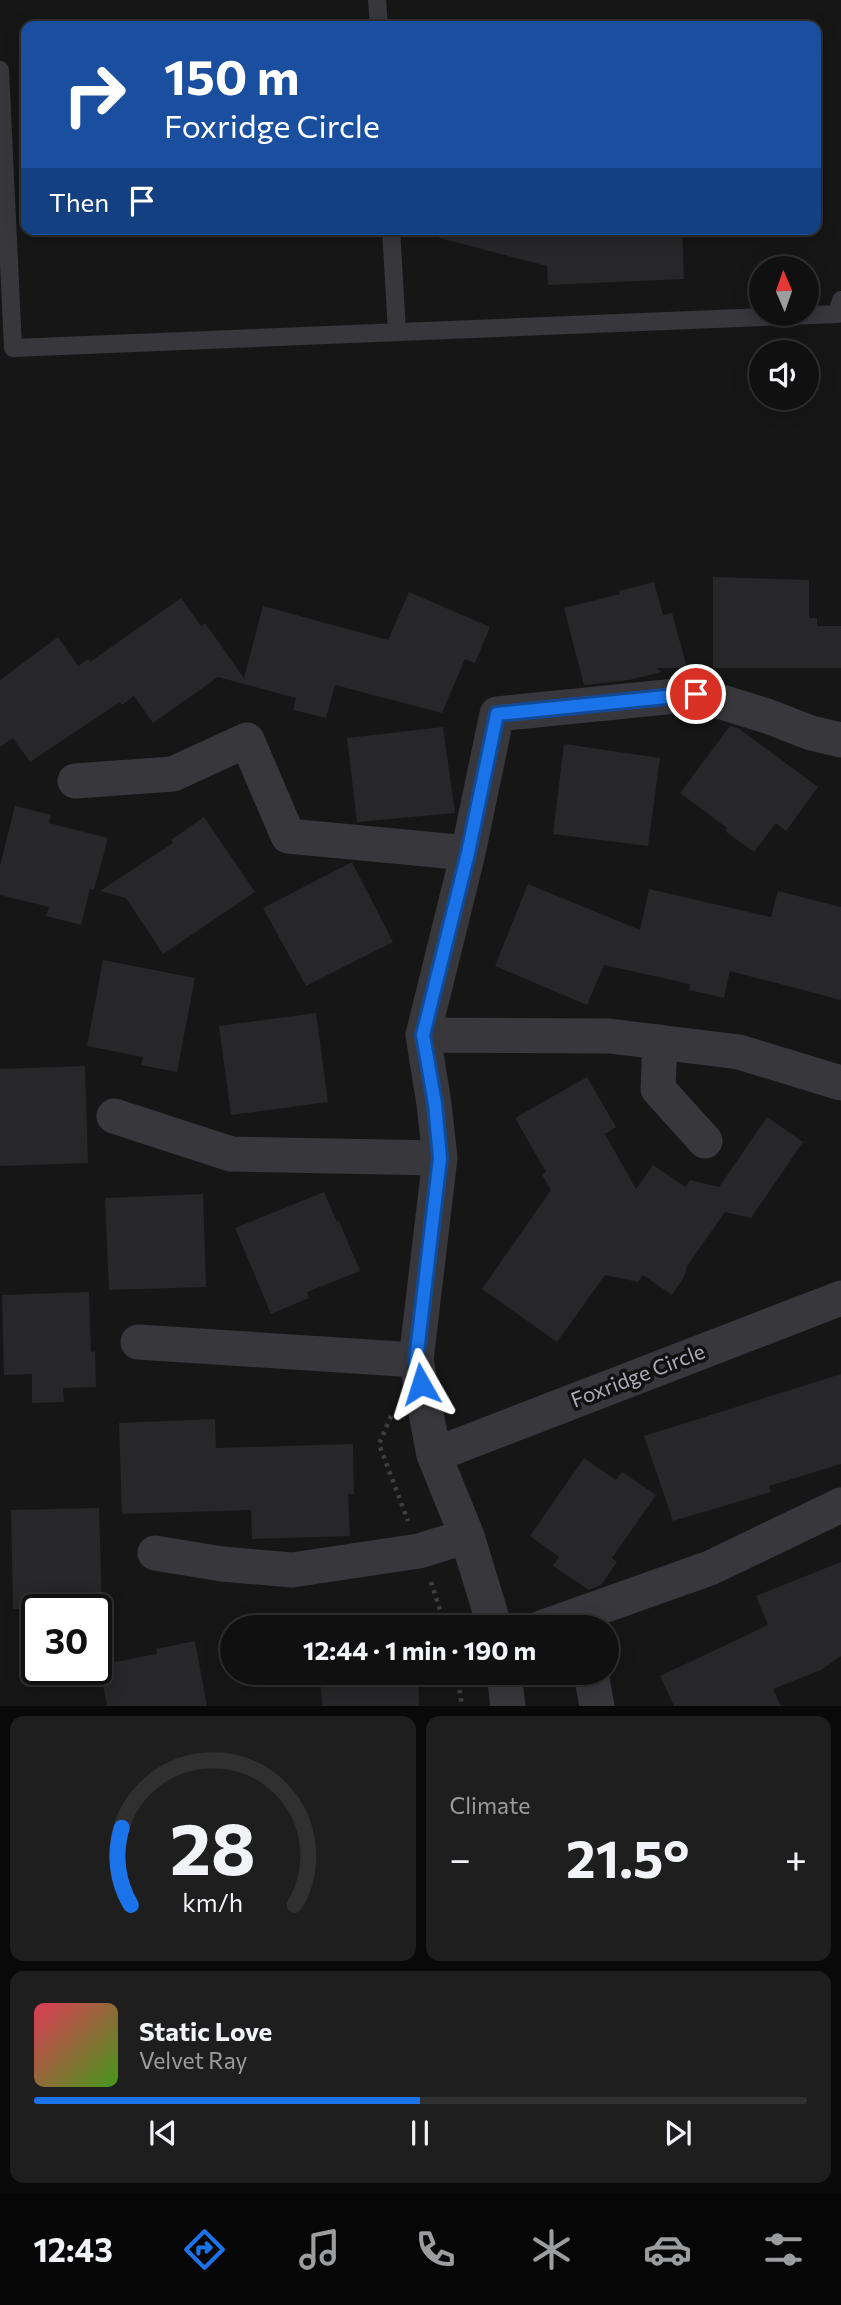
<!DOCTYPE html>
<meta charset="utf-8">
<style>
body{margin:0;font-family:Commissioner,sans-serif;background:#1e1e1f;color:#f1f3f6;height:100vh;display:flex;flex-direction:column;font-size:26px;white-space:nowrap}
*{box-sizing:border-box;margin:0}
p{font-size:23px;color:#9c9d9f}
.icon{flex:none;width:38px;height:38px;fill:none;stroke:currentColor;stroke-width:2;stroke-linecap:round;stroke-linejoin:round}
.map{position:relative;height:1706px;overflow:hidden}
.details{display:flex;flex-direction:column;gap:10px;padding:10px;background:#090909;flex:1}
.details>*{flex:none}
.hud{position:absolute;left:21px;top:21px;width:800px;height:214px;border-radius:14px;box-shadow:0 4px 18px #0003,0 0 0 2px #303031;background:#1a4fa0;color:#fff;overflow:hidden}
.needle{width:46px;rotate:358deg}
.fabs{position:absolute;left:749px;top:256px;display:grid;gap:14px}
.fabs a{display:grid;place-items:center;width:70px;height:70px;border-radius:50%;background:#101011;box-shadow:0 4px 18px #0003,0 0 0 2px #303031;font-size:35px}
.speed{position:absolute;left:21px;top:1594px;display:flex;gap:14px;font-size:35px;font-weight:700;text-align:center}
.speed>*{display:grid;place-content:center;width:91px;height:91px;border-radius:50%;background:#101011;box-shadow:0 4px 18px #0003,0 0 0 2px #303031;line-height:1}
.speed .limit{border:4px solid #111;border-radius:10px;background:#fff;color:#111}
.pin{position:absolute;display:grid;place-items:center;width:60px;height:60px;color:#fff;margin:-30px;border:4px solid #fff;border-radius:50%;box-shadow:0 2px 7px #0007}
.me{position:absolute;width:77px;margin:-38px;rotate:354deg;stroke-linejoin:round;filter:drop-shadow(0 0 5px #0008)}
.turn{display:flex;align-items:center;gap:24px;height:147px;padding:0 28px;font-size:32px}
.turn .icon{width:91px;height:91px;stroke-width:2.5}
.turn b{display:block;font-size:49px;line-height:60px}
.then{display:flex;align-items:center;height:66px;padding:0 28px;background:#0003;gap:14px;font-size:26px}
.big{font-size:52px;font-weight:700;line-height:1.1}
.details .widget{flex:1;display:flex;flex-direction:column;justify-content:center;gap:10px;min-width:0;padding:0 24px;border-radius:14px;background:#1e1e1f}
.details .dial{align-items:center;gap:0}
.dial svg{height:182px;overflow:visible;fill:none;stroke:#303031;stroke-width:7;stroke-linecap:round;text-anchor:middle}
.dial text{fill:#f1f3f6;stroke:none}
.song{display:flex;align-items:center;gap:21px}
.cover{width:84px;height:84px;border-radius:10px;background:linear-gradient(135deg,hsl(350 70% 55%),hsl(100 70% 35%))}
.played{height:7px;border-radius:4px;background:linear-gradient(90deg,#1a73e8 50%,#303031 50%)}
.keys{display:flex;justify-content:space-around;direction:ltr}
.heat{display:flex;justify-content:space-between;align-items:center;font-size:38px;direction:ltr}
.details .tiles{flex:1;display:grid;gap:10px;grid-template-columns:1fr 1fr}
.widget:last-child{grid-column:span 2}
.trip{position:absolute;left:220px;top:1615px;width:399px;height:70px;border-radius:35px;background:#101011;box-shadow:0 4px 18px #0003,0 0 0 2px #303031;font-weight:700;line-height:70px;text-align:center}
.tab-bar{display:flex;height:112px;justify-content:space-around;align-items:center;background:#060607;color:#9c9d9f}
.tab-bar .icon{width:49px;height:49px}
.tab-bar .on{color:#1a73e8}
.tab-bar b{font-size:32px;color:#f1f3f6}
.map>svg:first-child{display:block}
.building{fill:#272628}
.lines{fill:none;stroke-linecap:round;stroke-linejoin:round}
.path{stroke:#3e3e43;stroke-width:4.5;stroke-dasharray:3.5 5;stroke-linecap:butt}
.service{stroke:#38373c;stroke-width:18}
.minor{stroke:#38373c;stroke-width:35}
.route-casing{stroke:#114b97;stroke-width:18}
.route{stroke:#1a73e8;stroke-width:12}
.labels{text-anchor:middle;stroke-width:7;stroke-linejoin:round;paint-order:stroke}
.street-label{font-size:21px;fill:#aaabb6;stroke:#111112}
</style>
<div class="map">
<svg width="841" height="1707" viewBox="0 0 841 1707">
<rect width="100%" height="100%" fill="#161617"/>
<path class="building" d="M 440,229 L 682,229 L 684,279 L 548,285 L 547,266 L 439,238 Z
M 713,577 L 809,580 L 809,618 L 817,618 L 817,626 L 841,626 L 841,668 L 713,668 Z
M 654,582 L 663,615 L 672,613 L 687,668 L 656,668 L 662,672 L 629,680 L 584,685 L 564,608 L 620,594 L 619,591 Z
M 409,592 L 490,627 L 475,663 L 465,659 L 442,713 L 335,685 L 326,718 L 293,710 L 296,698 L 218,677 L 153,723 L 134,696 L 122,705 L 120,702 L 30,762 L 13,738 L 0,747 L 0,680 L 58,637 L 78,666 L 88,659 L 90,662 L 181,598 L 201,626 L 205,623 L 244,678 L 263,606 L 388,640 Z
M 730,726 L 738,728 L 818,787 L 786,831 L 776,823 L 754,852 L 725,831 L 727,828 L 680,793 Z
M 443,727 L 455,813 L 357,822 L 347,738 Z
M 564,744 L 660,758 L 648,846 L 553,834 Z
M 15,806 L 51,815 L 49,823 L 108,838 L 94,890 L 90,889 L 81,925 L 46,916 L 49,907 L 0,895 L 0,866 Z
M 204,817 L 255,892 L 163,954 L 126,898 L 100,891 L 173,843 L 171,840 Z
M 352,862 L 393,942 L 306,986 L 263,908 Z
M 528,884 L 640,930 L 649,889 L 771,917 L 778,891 L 841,907 L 841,1000 L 730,971 L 724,998 L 689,990 L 690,984 L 604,965 L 587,1005 L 495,966 Z
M 103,960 L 195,978 L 177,1072 L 141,1065 L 143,1057 L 87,1046 Z
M 316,1013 L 328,1102 L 231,1115 L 219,1026 Z
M 85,1066 L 88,1163 L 0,1166 L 0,1069 Z
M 587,1077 L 616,1127 L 605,1134 L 636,1189 L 653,1165 L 685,1187 L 690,1180 L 719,1187 L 767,1117 L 803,1142 L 751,1218 L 725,1212 L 687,1266 L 684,1277 L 672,1295 L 643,1275 L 638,1282 L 605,1275 L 557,1342 L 482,1289 L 551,1190 L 542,1175 L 546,1172 L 515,1118 Z
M 324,1192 L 337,1222 L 339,1221 L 360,1271 L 307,1292 L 309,1298 L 271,1314 L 235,1228 Z
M 203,1194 L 206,1287 L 109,1290 L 105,1198 Z
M 89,1292 L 91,1352 L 95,1351 L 96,1387 L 63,1388 L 64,1402 L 32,1403 L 32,1374 L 4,1375 L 2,1295 Z
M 841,1374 L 841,1464 L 769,1486 L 771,1492 L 673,1521 L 644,1436 Z
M 215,1419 L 216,1448 L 353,1444 L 354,1494 L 348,1494 L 350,1536 L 252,1539 L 251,1510 L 122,1514 L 119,1423 Z
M 584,1458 L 616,1480 L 622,1472 L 656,1495 L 612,1558 L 617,1562 L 601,1585 L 589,1590 L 553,1566 L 559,1557 L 530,1536 Z
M 99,1508 L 102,1607 L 13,1609 L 11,1510 Z
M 841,1562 L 841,1656 L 821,1670 L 773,1689 L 781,1706 L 674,1706 L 660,1676 L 768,1625 L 756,1596 Z
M 195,1641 L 207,1706 L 107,1706 L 99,1665 L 157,1654 L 156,1649 Z
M 320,1673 L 418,1673 L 419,1706 L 322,1706 Z"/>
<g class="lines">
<path class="path" d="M 391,1416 L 379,1444 L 408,1521
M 431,1582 L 446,1628
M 457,1673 L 462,1707"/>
<path class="service" d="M 377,0 L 379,26
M 0,70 L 13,348 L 837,314 L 841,300
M 391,229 L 397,331"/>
<path class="minor" d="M 75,781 L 173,774 L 247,740 L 288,836 L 468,853
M 423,1035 L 609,1036 L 739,1052 L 841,1083
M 660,1042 L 658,1089 L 705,1141
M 114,1116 L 231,1154 L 440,1158
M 138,1342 L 416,1360
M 434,1455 L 841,1298
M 155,1553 L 222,1564 L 292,1570 L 419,1551 L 467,1536
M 495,1628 L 467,1536 L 434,1455 L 416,1360 L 440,1158 L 434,1104 L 423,1035 L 468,853 L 497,714 L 696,694 L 767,716 L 811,733 L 841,740
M 541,1628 L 710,1568 L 841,1505
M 504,1673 L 508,1707
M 591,1673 L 597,1707"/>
</g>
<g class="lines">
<defs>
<path id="route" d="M 421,1384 L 416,1360 L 440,1158 L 435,1104 L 423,1035 L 468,853 L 497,714 L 696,694"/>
</defs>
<use href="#route" class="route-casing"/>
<use href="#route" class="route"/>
</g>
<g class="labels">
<g class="street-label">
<text transform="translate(638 1376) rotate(-21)" y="7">Foxridge Circle</text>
</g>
</g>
</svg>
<div class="fabs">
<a><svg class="needle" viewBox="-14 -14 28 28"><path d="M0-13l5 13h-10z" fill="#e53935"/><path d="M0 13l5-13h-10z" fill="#9c9d9f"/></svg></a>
<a><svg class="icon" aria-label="sound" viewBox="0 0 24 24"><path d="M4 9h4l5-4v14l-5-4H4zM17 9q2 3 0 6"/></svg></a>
</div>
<div class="speed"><div class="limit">30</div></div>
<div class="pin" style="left:696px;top:694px;background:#d93025"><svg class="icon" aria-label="arrive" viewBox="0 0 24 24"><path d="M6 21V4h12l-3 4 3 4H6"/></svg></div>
<svg class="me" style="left:421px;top:1384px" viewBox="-20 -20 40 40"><path d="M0-17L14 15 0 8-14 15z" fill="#1a73e8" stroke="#fff" stroke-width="4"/></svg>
<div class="trip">12:44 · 1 min · 190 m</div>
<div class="hud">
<div class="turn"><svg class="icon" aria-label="right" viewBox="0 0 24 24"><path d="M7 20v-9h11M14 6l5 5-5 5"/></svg><div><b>150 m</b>Foxridge Circle</div></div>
<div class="then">Then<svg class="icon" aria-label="arrive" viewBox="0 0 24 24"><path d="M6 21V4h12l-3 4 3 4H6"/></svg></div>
</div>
</div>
<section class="details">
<div class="tiles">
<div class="widget dial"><svg viewBox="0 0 100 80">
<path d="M14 69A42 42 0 1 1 86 69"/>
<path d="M14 69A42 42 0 0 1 10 35" stroke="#1a73e8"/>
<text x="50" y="56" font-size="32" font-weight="700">28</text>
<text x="50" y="72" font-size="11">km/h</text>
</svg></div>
<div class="widget"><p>Climate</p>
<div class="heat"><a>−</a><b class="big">21.5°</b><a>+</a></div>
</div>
<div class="widget">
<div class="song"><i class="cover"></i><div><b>Static Love</b><p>Velvet Ray</p></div></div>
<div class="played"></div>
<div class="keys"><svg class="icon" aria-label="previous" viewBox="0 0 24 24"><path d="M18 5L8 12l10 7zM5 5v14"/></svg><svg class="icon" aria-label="pause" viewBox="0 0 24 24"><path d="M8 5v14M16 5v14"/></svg><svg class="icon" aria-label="next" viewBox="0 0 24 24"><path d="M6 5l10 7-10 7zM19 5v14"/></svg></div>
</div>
</div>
</section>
<nav class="tab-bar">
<b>12:43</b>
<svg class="icon on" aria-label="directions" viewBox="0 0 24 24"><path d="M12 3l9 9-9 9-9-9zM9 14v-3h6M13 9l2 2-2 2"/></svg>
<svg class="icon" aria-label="music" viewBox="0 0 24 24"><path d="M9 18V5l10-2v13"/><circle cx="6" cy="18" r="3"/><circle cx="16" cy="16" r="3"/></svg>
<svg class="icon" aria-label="phone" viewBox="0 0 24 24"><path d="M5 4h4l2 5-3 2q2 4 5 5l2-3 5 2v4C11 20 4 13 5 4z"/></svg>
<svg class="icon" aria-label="climate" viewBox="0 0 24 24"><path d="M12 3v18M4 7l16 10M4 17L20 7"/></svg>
<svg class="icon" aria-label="car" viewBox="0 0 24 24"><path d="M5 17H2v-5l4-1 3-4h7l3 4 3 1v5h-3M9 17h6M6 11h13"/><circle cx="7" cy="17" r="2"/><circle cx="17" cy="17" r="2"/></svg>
<svg class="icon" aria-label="filters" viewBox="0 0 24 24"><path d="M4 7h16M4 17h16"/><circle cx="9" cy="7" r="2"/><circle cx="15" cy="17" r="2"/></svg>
</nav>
